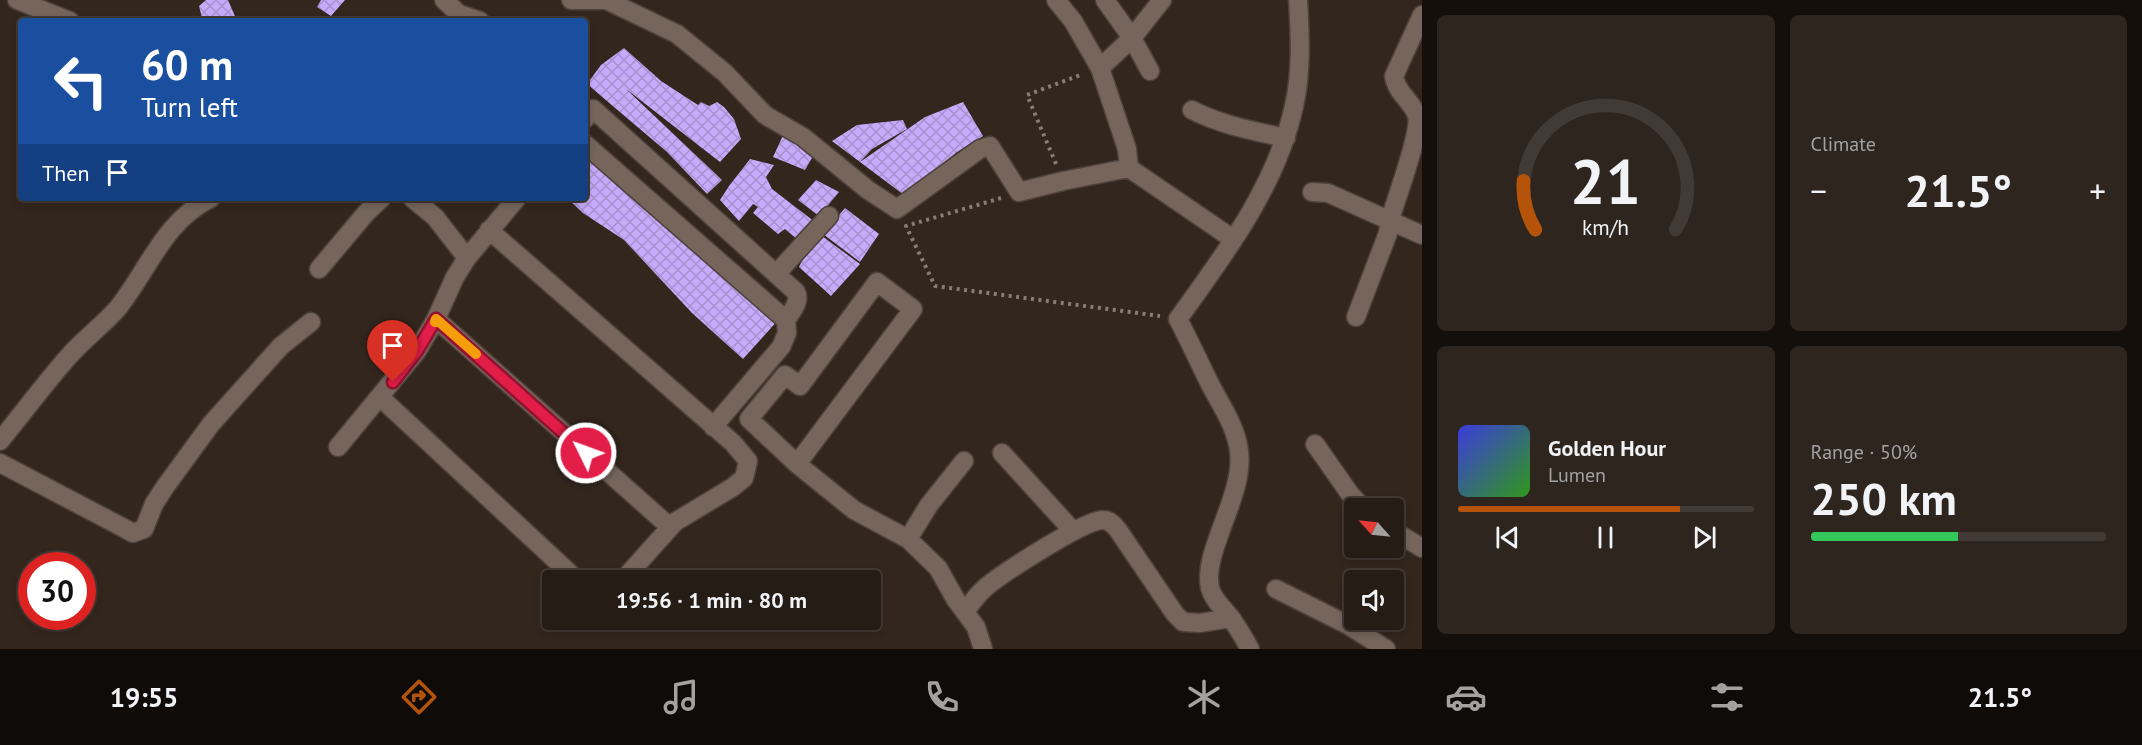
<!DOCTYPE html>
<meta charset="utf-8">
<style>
body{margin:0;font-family:"PT Sans",sans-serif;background:#2e251f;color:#f1f3f6;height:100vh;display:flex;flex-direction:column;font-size:22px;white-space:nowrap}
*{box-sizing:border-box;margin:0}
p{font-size:20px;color:#a4a1a1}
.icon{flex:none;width:33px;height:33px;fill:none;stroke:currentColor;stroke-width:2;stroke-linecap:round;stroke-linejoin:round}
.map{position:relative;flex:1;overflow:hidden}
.side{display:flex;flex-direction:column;gap:15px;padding:15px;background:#150f0c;width:720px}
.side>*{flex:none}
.banner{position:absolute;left:18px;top:18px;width:570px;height:183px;border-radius:6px;box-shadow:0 3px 9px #0003,0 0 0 2px #423a35;background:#1a4fa0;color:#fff;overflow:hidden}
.needle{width:39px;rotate:297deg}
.controls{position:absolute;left:1344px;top:498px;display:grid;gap:12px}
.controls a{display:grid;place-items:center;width:60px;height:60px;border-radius:6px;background:#261c16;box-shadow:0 3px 9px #0003,0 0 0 2px #423a35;font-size:30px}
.speed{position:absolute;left:18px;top:552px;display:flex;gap:12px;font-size:30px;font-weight:700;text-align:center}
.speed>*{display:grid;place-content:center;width:78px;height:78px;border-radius:50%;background:#261c16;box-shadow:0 3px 9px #0003,0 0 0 2px #423a35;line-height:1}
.speed .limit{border:9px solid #d22;background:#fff;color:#111}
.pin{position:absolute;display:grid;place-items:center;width:51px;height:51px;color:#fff;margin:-62px -26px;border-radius:50% 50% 50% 0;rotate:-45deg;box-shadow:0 0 6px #0007}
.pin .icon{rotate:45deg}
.me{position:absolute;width:66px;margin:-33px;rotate:312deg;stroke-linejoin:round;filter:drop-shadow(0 0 4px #0008)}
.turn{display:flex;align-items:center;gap:21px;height:126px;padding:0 24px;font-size:27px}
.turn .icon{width:78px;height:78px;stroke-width:2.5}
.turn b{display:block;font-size:42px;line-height:51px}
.then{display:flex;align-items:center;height:57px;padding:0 24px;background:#0003;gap:12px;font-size:22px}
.big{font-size:45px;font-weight:700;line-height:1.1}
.side .tile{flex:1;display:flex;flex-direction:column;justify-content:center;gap:9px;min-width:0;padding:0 21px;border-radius:9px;background:#2e251f}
.side .dial{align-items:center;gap:0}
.dial svg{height:156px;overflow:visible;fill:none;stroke:#423a35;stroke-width:7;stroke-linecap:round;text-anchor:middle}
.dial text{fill:#f1f3f6;stroke:none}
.song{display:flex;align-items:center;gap:18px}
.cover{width:72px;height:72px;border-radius:9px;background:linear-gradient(135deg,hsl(240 70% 55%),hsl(110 70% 35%))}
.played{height:6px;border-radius:3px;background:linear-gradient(90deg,#b45309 75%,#423a35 75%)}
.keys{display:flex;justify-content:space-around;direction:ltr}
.heat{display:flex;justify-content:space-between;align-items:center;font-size:33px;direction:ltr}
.charge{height:9px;border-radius:4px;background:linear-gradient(90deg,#34c759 50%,#423a35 0)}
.side .tiles{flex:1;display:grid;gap:15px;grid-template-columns:repeat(2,1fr)}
.trip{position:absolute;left:542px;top:570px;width:339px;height:60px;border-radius:6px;background:#261c16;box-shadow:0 3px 9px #0003,0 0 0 2px #423a35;font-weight:700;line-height:60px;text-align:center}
.tabs{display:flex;height:96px;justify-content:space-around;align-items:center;background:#0f0b09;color:#a4a1a1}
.tabs .icon{width:42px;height:42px}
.tabs .selected{color:#b45309}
.tabs b{font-size:27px;color:#f1f3f6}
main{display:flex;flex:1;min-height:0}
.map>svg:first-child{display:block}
.building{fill:url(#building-cross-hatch)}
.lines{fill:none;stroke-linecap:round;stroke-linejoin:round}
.minor-casing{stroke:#4d413a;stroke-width:21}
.path{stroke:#887c75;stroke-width:4;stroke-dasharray:3 4.5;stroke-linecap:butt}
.minor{stroke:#75655b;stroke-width:18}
.route-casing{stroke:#92132f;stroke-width:15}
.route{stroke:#e11d48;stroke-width:10}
.slow{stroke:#f59e0b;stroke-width:10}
</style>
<main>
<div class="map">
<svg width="1422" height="649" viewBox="0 0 1422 649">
<defs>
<pattern id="building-cross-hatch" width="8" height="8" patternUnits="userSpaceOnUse" patternTransform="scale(1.5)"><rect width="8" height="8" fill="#c6abfc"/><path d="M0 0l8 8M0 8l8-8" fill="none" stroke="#a691ce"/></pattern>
</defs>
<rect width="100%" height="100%" fill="#33261d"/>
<path class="building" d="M 206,0 L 228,0 L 237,21 L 195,21 L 202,18 L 199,6 Z
M 321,0 L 345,0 L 331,16 L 317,7 Z
M 624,48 L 661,81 L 698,105 L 701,102 L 709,106 L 717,102 L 724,107 L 734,119 L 741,139 L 720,162 L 626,89 L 722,180 L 707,194 L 667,152 L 587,84 L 601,65 Z
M 963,102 L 983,136 L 957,152 L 904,195 L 860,162 L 925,117 Z
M 903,120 L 907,129 L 872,149 L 860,162 L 832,141 L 857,125 Z
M 785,131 L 816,151 L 805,170 L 773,157 Z
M 585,147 L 779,319 L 743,359 L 692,313 L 624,240 L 583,213 L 567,198 L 585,198 Z
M 750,159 L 774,165 L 766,177 L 772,189 L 815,222 L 798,240 L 785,229 L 778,234 L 753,213 L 758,207 L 753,204 L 739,221 L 720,200 L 729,186 Z
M 816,180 L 839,192 L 819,216 L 798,200 Z
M 845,208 L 879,234 L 860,262 L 823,234 Z
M 822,236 L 860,264 L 831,296 L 799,267 L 809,247 Z"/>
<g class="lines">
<defs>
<path id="minor" d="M 17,0 L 70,21
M 444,0 L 459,14 L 480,21
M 571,0 L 606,0 L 677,34 L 725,73 L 765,115 L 803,137 L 868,190 L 897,209 L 980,149 L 990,146 L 1019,192 L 1063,181 L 1129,168 L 1233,239
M 1056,0 L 1073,21 L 1100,68
M 1105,0 L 1132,38 L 1150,71
M 1192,110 C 1221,125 1254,131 1286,138
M 585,119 L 593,109 L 796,292 C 801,302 791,312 786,320
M 585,144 L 786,320 L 787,333 L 781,347 L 713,427
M 1129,168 L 1127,149 L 1100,68 L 1132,38 L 1162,0
M 1312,192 L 1328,193 L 1422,235
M 412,198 L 435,217 L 467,258
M 489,230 L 733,443 L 748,461 L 744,478 L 733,487 L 675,522 L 623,580
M 319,269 L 366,213 L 382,198
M 777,273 L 829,216
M 1356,317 L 1388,233 L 1390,219 C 1396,200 1421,132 1417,116 C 1413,102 1396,93 1394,76 L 1422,15
M 436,319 L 670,527
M 381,398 L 577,580
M 0,441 C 23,413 45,383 69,356 C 84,339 103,325 118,308 C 149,269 164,221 211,198
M 1315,444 L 1350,494 L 1363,508
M 338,447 L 417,351 L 436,319 L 455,277 L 467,258 L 517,198
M 1002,453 L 1073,531
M 0,463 L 120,526 L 133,533 L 144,529 L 154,504 L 165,487 L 211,424 L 281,346 L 311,322
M 797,464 L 913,309 L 877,282 L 800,386 L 785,375 L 749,419 L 797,464 L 854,510 L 908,539 L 938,568 L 956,600 L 976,627 L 983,649
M 1394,531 L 1422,548
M 908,539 L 929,505 L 964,461
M 1276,589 L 1348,625 L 1386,649
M 965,612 C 971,603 978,594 986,587 C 1003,573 1084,520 1103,520 C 1110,520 1114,525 1118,530 L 1175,614 L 1183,622 L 1200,623 L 1231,618
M 1250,649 C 1244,638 1238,628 1231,618 C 1224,609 1213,600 1210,588 C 1202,551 1245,495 1239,451 C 1236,426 1221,406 1210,384 C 1199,362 1189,340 1178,319 C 1225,254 1277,185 1294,106 C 1302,72 1300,34 1298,0"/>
</defs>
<use href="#minor" class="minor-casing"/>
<path class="path" d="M 1056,164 L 1027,95 L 1083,74
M 1001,198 L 906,226 L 935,286 L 1160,316"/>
<use href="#minor" class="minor"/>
</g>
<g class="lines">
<defs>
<path id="route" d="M 393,382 L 417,351 L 436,319 L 586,453"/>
</defs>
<use href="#route" class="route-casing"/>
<use href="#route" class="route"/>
<path class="slow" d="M 435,322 L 436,319 L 476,354"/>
</g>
</svg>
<div class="controls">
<a><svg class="needle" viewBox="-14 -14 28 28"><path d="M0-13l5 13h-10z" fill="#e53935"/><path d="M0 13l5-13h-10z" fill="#a4a1a1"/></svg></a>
<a><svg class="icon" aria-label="sound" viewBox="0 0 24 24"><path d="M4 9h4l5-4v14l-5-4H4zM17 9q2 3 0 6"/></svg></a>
</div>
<div class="speed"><div class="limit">30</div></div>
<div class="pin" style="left:393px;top:382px;background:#d93025"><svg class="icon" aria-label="arrive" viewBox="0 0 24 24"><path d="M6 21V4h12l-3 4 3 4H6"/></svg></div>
<svg class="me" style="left:586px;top:453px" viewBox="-20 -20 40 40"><circle r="17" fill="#e11d48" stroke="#fff" stroke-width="3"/><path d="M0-11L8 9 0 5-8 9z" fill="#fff"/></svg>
<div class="trip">19:56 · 1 min · 80 m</div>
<div class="banner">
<div class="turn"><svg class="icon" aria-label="left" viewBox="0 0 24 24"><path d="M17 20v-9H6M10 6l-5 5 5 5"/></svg><div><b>60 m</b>Turn left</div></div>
<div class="then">Then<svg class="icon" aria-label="arrive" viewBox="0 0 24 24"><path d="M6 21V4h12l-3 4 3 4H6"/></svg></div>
</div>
</div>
<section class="side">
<div class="tiles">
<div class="tile dial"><svg viewBox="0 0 100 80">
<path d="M14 69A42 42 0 1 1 86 69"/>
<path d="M14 69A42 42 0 0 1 8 44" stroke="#b45309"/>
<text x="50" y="56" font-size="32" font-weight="700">21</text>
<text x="50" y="72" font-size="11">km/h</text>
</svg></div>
<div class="tile"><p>Climate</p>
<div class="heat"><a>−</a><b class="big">21.5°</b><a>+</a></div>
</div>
<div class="tile">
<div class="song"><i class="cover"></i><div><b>Golden Hour</b><p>Lumen</p></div></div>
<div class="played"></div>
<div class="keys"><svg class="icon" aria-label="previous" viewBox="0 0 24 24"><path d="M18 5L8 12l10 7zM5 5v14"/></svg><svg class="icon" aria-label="pause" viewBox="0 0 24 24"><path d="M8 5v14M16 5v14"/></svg><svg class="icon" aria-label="next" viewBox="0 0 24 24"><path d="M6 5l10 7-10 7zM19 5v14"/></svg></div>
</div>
<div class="tile"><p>Range · 50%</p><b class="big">250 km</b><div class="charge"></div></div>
</div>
</section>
</main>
<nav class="tabs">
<b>19:55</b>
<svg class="icon selected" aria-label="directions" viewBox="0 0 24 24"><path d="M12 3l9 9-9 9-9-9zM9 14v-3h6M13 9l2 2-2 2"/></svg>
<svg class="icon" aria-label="music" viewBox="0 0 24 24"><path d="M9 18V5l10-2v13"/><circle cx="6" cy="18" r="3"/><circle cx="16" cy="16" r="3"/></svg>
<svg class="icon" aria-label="phone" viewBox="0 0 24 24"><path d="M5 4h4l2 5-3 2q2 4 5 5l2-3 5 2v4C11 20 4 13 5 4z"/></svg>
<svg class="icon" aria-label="climate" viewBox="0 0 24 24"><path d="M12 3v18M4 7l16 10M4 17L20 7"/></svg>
<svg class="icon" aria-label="car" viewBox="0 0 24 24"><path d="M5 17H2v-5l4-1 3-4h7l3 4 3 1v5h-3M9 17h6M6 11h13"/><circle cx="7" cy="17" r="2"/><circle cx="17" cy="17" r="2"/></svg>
<svg class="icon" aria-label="filters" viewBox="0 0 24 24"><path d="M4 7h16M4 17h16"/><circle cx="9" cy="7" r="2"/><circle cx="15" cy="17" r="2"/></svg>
<b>21.5°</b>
</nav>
